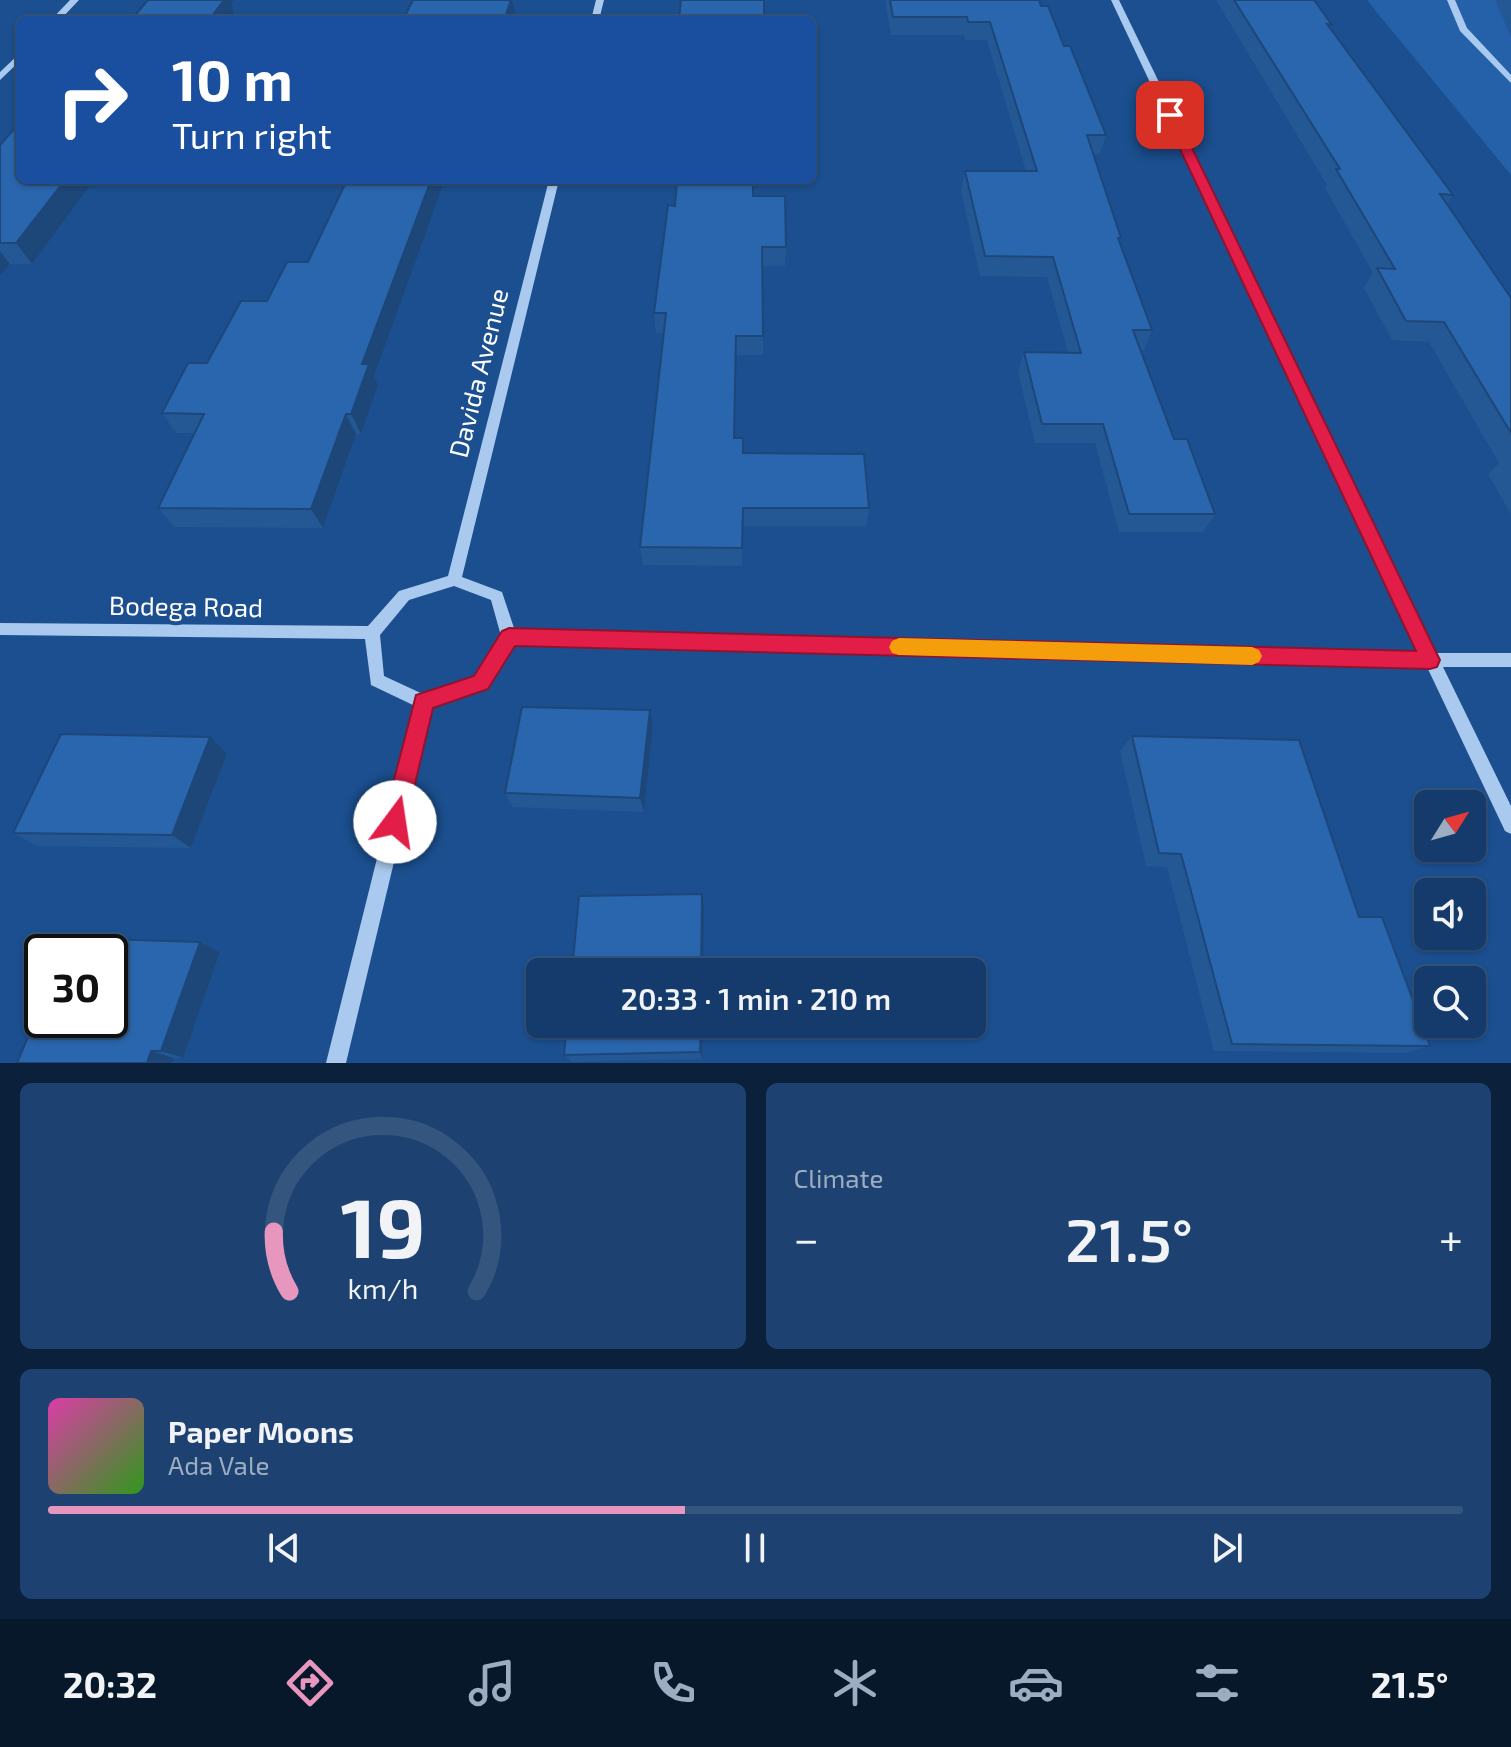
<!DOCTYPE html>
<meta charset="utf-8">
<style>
body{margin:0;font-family:"Exo 2",sans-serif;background:#1d4271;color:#f1f3f6;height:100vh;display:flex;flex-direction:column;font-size:30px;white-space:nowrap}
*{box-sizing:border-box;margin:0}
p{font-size:26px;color:#9dadc1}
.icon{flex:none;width:44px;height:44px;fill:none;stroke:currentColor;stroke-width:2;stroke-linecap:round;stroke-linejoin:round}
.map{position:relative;height:1063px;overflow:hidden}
.drawer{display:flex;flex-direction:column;gap:20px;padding:20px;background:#0b203b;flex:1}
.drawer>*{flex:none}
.guide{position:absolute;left:16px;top:16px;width:800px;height:168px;border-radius:12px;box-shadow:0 2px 6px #0004,0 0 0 2px #33557e;background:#1a4fa0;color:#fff;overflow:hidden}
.needle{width:52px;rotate:53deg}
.fabs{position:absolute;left:1414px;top:790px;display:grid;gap:16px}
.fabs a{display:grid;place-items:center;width:72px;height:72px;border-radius:12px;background:#143b6b;box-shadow:0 2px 6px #0004,0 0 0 2px #33557e;font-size:40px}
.speed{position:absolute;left:24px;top:934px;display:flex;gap:16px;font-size:40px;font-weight:700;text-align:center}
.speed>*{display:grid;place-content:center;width:104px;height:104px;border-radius:50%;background:#143b6b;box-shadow:0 2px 6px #0004,0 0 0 2px #33557e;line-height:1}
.speed .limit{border:4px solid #111;border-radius:12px;background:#fff;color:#111}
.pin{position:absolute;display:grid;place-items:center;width:68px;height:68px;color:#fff;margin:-34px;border-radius:16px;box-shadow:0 4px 12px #0006}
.me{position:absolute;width:88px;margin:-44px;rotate:14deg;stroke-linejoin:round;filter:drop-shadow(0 0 6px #0008)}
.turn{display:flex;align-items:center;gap:28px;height:168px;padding:0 24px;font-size:36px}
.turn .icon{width:104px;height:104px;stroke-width:2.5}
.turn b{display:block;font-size:56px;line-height:68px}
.big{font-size:60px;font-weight:600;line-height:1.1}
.drawer .tile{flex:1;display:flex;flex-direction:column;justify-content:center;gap:12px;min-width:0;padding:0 28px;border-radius:12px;background:#1d4271}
.drawer .dial{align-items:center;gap:0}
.dial svg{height:208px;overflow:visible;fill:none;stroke:#33557e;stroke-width:7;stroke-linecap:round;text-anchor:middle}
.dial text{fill:#f1f3f6;stroke:none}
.song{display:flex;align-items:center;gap:24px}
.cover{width:96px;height:96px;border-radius:12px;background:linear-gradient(135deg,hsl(320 70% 55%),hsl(110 70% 35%))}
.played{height:8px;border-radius:4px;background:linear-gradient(90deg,#e797bd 45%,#33557e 45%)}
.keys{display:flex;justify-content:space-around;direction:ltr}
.heat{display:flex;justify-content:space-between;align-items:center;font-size:44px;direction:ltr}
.drawer .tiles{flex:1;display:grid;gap:20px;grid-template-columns:1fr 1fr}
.tile:last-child{grid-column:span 2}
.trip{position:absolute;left:526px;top:958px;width:460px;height:80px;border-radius:12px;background:#143b6b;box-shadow:0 2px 6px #0004,0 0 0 2px #33557e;font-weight:600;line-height:80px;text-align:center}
.dock{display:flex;height:128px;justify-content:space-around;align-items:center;background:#08182b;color:#9dadc1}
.dock .icon{width:56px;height:56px}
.dock .active{color:#e797bd}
.dock b{font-size:36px;color:#f1f3f6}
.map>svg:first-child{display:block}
.green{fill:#2461a8}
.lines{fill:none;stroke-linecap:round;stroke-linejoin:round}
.minor{fill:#a9c9ee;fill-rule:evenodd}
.wall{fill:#245895}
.shaded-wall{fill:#1d4779}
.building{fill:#2a66ad;stroke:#1d4779;stroke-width:2}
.route{fill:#e11d48;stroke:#92132f;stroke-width:2}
.slow{fill:#f59e0b}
.labels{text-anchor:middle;stroke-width:8;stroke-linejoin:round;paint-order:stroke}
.street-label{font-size:26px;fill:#fff;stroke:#1b4f8f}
</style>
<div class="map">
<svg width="1511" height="1063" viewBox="0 0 1511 1063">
<rect width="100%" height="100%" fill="#1b4f8f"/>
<path class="green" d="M 1367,0 L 1511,0 L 1511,175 L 1374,9 Z"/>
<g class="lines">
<path class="minor" d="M 70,0 L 79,0 L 60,20 L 51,20 Z
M 596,0 L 604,0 L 599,20 L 591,20 Z
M 1111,0 L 1119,0 L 1437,653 L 1511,653 L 1511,667 L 1443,667 L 1511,806 L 1511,834 L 1505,831 L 1427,667 L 513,644 L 487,687 L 431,707 L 346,1063 L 326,1063 L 415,706 L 371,685 L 365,639 L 0,635 L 0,623 L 368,626 L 399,591 L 448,576 L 549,180 L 559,180 L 462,577 L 502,592 L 515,631 L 1420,653 ZM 454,586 L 491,600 L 501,636 L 476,677 L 425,695 L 384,676 L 380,635 L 409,600 Z
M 1447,0 L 1455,0 L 1467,28 L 1511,75 L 1511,83 L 1460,31 Z
M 20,53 L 20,61 L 0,80 L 0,72 Z"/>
</g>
<path class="wall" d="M 885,0 L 1039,0 L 1064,46 L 1106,135 L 1100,154 L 1093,154 L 1121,238 L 1120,242 L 1152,330 L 1144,350 L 1140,350 L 1174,439 L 1215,514 L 1203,532 L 1119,532 L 1095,443 L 1035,443 L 1018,372 L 1024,352 L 1068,352 L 1047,277 L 980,276 L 961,191 L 965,171 L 1026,171 L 987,40 L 965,40 L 964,35 L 891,35 Z
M 1216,0 L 1314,0 L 1332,25 L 1330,29 L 1453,195 L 1447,204 L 1511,298 L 1511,514 L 1488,474 L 1499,463 L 1429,342 L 1392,340 L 1364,288 L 1373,273 L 1325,188 L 1327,185 Z
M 1495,0 L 1511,0 L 1511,37 Z
M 0,145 L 32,264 L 10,264 L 0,276 Z
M 347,180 L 445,180 L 374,376 L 378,385 L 361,434 L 356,434 L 323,528 L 174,527 L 158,508 L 195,433 L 176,433 L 162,413 L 207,363 L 267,301 L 308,262 Z
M 753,196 L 786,247 L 785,266 L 763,266 L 763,355 L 736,355 L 735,438 L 744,453 L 869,508 L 866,526 L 743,526 L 742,566 L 643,565 L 640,547 L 664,333 L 656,333 L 654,313 L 675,206 Z
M 653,726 L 644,812 L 513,807 L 505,793 Z
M 1132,736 L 1359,917 L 1430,1046 L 1405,1053 L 1214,1051 L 1167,867 L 1146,866 L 1120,751 Z
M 210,737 L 227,753 L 191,848 L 37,846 L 13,833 Z
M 200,942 L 220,952 L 183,1058 L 174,1058 L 172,1063 L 17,1063 Z
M 567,1024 L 703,1024 L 702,1059 L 572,1062 L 564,1055 Z"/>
<path class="shaded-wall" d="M 218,0 L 234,0 L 231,4 L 235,15 L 231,20 L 209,20 Z
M 502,0 L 512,0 L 516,16 L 514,20 L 504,20 Z
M 65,180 L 94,180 L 32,264 L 16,243 Z
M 431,180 L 445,180 L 374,376 L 378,385 L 361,434 L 351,414 L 362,364 Z
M 0,251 L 10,264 L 0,276 Z
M 346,414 L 356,434 L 323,528 L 311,509 Z
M 650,710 L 653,726 L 644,812 L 640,798 Z
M 210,737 L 227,753 L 191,848 L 172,835 Z
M 702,894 L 704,906 L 703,972 L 701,972 Z
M 200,942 L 220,952 L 183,1058 L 161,1051 Z
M 701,1024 L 703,1024 L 702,1059 L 700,1052 Z
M 151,1051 L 174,1058 L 172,1063 L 147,1063 Z"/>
<path class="building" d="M 148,0 L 224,0 L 209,20 L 131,20 Z
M 413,0 L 511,0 L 504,20 L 403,20 Z
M 681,0 L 764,0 L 764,20 L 679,20 Z
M 890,0 L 1039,0 L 1041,6 L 1048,6 L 1064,46 L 1070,46 L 1106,135 L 1087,135 L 1121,238 L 1118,238 L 1152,330 L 1133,330 L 1174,439 L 1187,439 L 1215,514 L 1129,514 L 1103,424 L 1042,424 L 1024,352 L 1081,353 L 1053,257 L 985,256 L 965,171 L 1037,171 L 990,22 L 968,22 L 967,17 L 893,17 Z
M 1234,0 L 1314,0 L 1332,25 L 1327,24 L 1453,195 L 1440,194 L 1511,298 L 1511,433 L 1444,322 L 1406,321 L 1377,268 L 1395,269 L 1336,169 L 1340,169 Z
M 14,129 L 20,129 L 20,180 L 65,180 L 16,243 L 0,243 L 0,145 Z
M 347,180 L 431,180 L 362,364 L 369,364 L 351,414 L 346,414 L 311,509 L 158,508 L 204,414 L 162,413 L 188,363 L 207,363 L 241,301 L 267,301 L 287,262 L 308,262 Z
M 677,180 L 753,180 L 753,196 L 785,196 L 786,247 L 762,247 L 763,336 L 736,336 L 734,438 L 743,438 L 743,453 L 864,454 L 869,508 L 743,508 L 742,548 L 640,547 L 666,313 L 654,313 L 668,205 L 675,206 Z
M 522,707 L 650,710 L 640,798 L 505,793 Z
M 61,734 L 210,737 L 172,835 L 13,833 Z
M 1132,736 L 1299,740 L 1359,917 L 1382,917 L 1430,1046 L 1232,1044 L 1181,854 L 1159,853 Z
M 702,894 L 701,972 L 572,972 L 579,896 Z
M 71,938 L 200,942 L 161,1051 L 151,1051 L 147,1063 L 17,1063 L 42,1004 L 42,1020 L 110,1020 L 110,952 L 65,952 Z
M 567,1024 L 701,1024 L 700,1052 L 564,1055 Z"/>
<path class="route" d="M 1170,111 L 1176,115 L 1437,654 L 1440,660 L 1437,667 L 1430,669 L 515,646 L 488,689 L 433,708 L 406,822 L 403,830 L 395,833 L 387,830 L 383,822 L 416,695 L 474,676 L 502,631 L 509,628 L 1416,651 L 1164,115 Z"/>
<path class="slow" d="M 899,638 L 1252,647 L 1259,650 L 1262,656 L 1259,662 L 1252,665 L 899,655 L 892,653 L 889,647 L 892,641 Z"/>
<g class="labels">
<g class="street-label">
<text transform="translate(479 373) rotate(-76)" y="9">Davida Avenue</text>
<text transform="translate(186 607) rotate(1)" y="9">Bodega Road</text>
</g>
</g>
</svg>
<div class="fabs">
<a><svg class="needle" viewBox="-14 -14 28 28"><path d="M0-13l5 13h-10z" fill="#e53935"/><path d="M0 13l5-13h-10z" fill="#9dadc1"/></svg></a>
<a><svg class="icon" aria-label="sound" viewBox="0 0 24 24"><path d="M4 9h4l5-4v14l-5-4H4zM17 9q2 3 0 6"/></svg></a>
<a><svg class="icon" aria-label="search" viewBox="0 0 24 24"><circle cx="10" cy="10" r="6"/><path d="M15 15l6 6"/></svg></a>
</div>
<div class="speed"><div class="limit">30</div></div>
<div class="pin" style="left:1170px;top:115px;background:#d93025"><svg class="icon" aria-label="arrive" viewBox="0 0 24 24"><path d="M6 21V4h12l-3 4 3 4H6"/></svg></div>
<svg class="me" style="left:395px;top:822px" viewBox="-20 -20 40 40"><circle r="19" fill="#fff"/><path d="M0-13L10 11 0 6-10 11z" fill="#e11d48"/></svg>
<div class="trip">20:33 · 1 min · 210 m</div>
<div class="guide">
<div class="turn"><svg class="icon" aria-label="right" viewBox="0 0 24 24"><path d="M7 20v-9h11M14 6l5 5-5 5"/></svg><div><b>10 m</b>Turn right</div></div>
</div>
</div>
<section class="drawer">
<div class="tiles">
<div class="tile dial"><svg viewBox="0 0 100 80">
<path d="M14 69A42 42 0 1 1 86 69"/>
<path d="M14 69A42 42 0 0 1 8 46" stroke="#e797bd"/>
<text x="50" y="56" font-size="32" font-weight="700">19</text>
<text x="50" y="72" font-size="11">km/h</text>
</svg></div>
<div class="tile"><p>Climate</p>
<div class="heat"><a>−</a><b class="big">21.5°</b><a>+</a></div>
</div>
<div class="tile">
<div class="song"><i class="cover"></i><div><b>Paper Moons</b><p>Ada Vale</p></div></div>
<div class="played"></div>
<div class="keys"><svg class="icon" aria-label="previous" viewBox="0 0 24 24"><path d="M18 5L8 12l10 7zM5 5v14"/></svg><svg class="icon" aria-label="pause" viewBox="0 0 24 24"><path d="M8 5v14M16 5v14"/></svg><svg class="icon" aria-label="next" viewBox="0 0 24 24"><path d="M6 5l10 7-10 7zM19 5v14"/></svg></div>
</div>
</div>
</section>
<nav class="dock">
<b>20:32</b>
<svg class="icon active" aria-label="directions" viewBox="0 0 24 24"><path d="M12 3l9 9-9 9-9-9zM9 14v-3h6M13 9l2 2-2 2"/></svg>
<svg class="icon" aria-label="music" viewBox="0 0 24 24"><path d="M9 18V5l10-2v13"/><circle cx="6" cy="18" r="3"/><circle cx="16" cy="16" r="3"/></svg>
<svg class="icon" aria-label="phone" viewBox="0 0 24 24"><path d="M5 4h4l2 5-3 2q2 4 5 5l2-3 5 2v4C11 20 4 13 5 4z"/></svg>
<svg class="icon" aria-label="climate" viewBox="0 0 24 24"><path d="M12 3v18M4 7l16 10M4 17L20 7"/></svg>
<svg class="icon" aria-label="car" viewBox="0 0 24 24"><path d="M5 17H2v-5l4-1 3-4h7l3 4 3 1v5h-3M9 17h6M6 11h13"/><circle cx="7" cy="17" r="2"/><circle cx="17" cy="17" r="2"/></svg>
<svg class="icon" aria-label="filters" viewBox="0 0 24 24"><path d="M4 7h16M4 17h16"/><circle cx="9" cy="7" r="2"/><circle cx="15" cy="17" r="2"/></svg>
<b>21.5°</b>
</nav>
